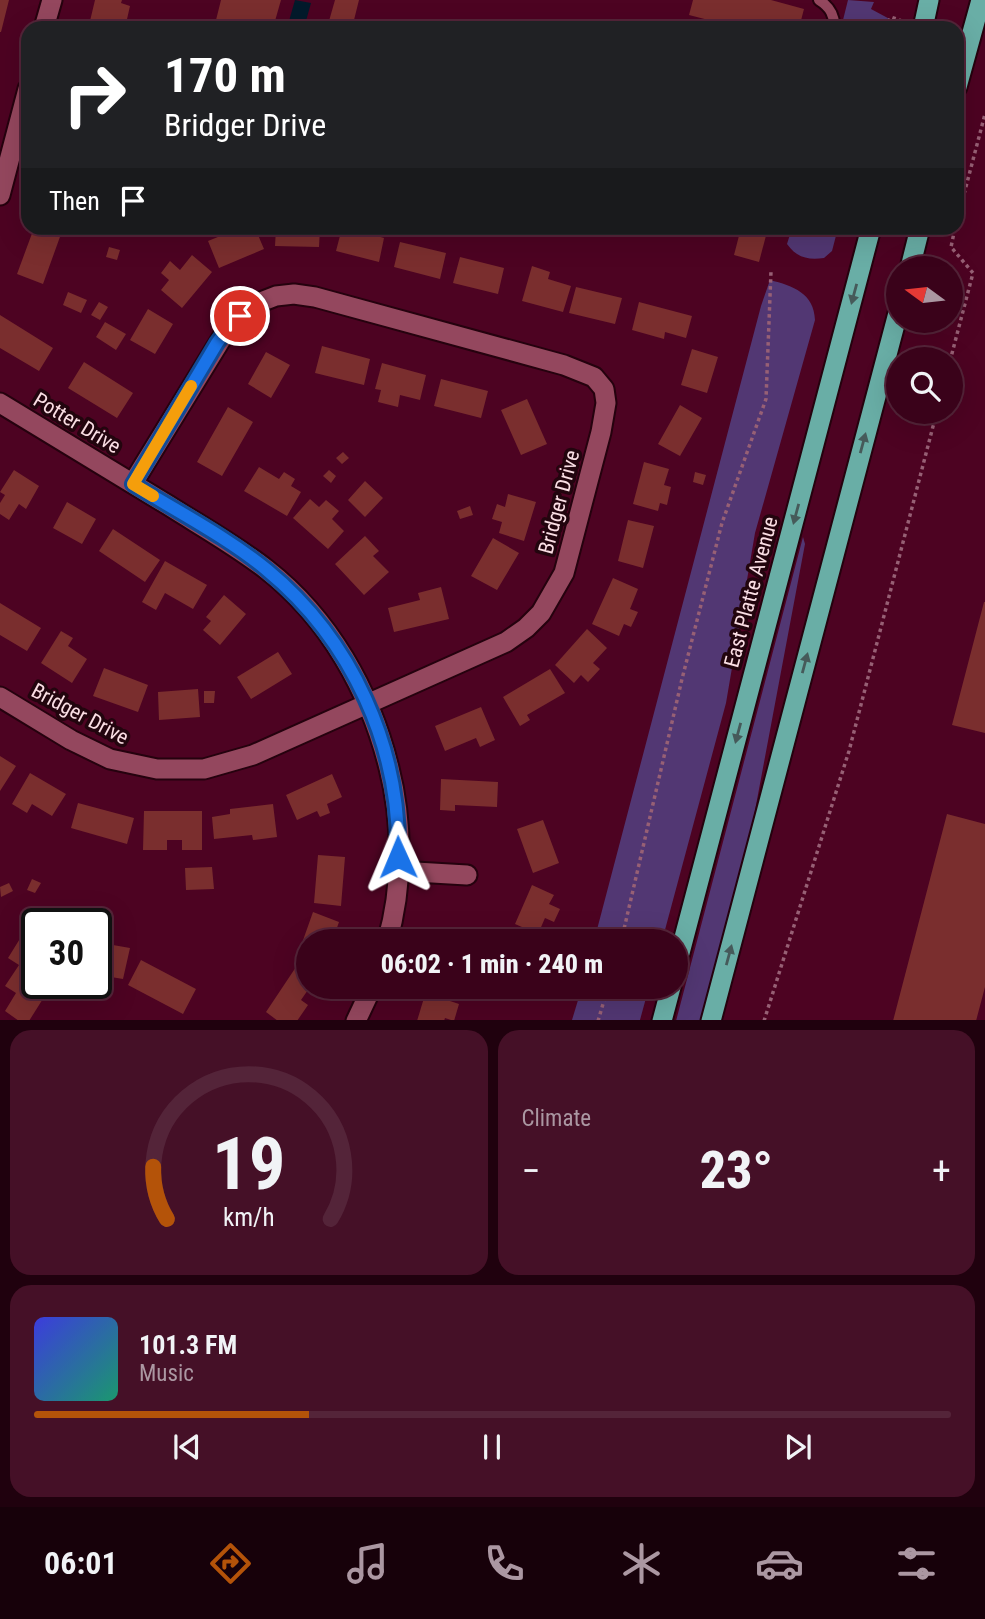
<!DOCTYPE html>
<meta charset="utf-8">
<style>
body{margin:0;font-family:"Roboto Condensed",sans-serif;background:#451027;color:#f1f3f6;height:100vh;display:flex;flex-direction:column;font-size:26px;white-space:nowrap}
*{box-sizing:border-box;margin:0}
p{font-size:23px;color:#ab97a2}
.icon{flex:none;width:38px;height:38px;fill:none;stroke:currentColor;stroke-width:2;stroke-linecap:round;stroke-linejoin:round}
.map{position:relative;height:1020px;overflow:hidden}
.panel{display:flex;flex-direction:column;gap:10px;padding:10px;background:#20010e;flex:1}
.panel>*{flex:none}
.top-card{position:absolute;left:21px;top:21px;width:943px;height:214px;border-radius:21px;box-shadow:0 7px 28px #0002,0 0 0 2px #542439;background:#202124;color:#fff;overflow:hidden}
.needle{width:46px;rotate:285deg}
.fabs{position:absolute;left:886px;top:256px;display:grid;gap:14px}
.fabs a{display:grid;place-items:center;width:77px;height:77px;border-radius:50%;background:#3a021a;box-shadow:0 7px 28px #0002,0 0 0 2px #542439;font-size:35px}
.speed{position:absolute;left:21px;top:908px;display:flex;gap:14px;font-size:35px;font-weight:700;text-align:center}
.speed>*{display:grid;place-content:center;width:91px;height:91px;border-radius:50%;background:#3a021a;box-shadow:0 7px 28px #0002,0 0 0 2px #542439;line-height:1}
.speed .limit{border:4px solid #111;border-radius:10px;background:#fff;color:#111}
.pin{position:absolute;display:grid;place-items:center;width:60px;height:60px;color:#fff;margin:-30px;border:4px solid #fff;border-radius:50%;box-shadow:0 2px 7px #0007}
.me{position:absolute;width:77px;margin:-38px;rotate:359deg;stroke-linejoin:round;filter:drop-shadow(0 0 5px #0008)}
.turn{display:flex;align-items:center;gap:24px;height:147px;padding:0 28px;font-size:32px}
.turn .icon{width:91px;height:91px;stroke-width:2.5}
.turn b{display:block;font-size:49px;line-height:60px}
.then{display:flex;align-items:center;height:66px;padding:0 28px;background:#0003;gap:14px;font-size:26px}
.big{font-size:52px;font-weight:800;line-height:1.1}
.panel .tile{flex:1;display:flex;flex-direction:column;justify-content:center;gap:10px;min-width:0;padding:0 24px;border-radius:21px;background:#451027}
.panel .dial{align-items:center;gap:0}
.dial svg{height:182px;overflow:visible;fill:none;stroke:#542439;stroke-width:7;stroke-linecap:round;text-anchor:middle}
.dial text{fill:#f1f3f6;stroke:none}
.song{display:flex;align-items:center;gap:21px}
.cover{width:84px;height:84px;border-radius:10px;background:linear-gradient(135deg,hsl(240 70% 55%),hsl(160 70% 35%))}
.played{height:7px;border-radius:4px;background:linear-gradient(90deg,#b45309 30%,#542439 30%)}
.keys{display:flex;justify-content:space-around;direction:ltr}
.heat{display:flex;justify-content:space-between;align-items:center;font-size:38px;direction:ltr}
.panel .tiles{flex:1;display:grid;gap:10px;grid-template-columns:1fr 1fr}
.tile:last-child{grid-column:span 2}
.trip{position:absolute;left:296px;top:929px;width:392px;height:70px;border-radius:35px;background:#3a021a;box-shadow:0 7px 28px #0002,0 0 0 2px #542439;font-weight:800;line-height:70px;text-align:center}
.tabs{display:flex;height:112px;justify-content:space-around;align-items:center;background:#17010a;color:#ab97a2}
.tabs .icon{width:49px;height:49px}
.tabs .current{color:#b45309}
.tabs b{font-size:32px;color:#f1f3f6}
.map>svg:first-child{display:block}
.green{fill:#523773}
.water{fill:#031a2b}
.building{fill:#7a2e2e}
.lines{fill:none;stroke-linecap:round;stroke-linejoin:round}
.service-casing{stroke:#25020e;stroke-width:14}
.minor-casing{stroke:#25020e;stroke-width:23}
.trunk-casing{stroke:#25020e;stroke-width:23}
.path{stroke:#976075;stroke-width:3.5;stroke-dasharray:3.5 3.5;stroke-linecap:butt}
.service{stroke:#94475e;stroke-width:10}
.minor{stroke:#94475e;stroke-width:19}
.trunk{stroke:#69aea6;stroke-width:19}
.oneway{fill:#465a5a}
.route-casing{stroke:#114b97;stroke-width:18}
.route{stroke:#1a73e8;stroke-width:12}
.slow{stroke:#f59e0b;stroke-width:12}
.labels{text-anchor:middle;stroke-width:7;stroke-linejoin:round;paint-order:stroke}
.street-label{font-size:21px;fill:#fadee4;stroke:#22050e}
</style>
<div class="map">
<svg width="985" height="1021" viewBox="0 0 985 1021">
<rect width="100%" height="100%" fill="#4d0322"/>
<path class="green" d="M 848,0 L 874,2 L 871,9 L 899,24 L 898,28 L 841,28 Z
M 792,228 L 838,228 L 832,251 L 824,258 C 808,260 797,258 787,244 Z
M 770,280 C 793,286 814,293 815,320 L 755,533 L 726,703 L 662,941 L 594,941 L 761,306 Z
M 803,537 L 805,544 L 750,837 L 702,1020 L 676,1021 Z
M 582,987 L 649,987 L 640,1020 L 572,1020 Z"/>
<path class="water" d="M 295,0 L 311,3 L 304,28 L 287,28 Z"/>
<path class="building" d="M 0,0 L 9,0 L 1,32 L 0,32 Z
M 95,0 L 122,0 L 121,3 L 130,6 L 125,28 L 90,21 Z
M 221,0 L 281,0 L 273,28 L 214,28 Z
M 335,0 L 359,0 L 352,28 L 327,28 Z
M 693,0 L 771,0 L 804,9 L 799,28 L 757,28 L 725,19 L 724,24 L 689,15 Z
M 34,228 L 45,228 L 61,234 L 43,284 L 17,274 Z
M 156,228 L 166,228 L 161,235 L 154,230 Z
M 240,228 L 255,228 L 264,249 L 219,268 L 208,241 Z
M 276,228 L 320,228 L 319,247 L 275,246 Z
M 342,228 L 361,228 L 360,231 L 384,238 L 379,262 L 336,251 Z
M 741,228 L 768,228 L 759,262 L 734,255 Z
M 400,242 L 446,253 L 440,279 L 394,267 Z
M 109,247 L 120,250 L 117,260 L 106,257 Z
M 192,255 L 212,272 L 182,308 L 161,290 L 169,280 L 161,273 L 170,261 L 180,270 Z
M 460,257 L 504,268 L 498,294 L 453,283 Z
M 532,266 L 550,272 L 548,279 L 571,286 L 563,312 L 522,301 Z
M 576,287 L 622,298 L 615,324 L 569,313 Z
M 68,292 L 87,300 L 81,313 L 63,305 Z
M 99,302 L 108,307 L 100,320 L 91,315 Z
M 639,302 L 692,316 L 686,338 L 665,332 L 664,339 L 632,330 Z
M 148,309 L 173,324 L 155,354 L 130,340 Z
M 0,315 L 53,348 L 39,371 L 0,348 Z
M 105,322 L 126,334 L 116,350 L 96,337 Z
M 322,346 L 370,359 L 364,385 L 315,373 Z
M 692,349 L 718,357 L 707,393 L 681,385 Z
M 266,352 L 290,365 L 271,398 L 248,384 Z
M 84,362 L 133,393 L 117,418 L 68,388 Z
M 382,363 L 426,375 L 420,400 L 400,395 L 398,407 L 378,402 L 381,390 L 375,389 Z
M 441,379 L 488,391 L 481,418 L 434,406 Z
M 527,399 L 547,444 L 521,455 L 501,410 Z
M 680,405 L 702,418 L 680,456 L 658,444 Z
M 228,407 L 253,422 L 222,476 L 197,462 Z
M 343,452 L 349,458 L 342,464 L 336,458 Z
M 644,462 L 669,469 L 664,485 L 671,487 L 667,505 L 660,503 L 658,511 L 633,504 Z
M 259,467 L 279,479 L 284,472 L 295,479 L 291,486 L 301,492 L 287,516 L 244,491 Z
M 14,470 L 39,486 L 26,509 L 19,504 L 9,520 L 0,514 L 0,503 L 5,495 L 0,492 Z
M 329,470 L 336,476 L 331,483 L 323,476 Z
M 695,472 L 706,475 L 703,485 L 693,482 Z
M 365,481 L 383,498 L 365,517 L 348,500 Z
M 508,494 L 536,502 L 524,541 L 499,533 L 502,522 L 492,519 L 497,504 L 505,507 Z
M 310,499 L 319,507 L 326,500 L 339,511 L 332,519 L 344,531 L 328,549 L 293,518 Z
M 67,502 L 96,519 L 82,544 L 53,528 Z
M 470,506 L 473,515 L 460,519 L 457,511 Z
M 628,520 L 654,526 L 643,568 L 618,561 Z
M 113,529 L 160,560 L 145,582 L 99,551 Z
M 365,536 L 379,551 L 373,556 L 389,572 L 364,595 L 335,564 Z
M 493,538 L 519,553 L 497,590 L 471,576 Z
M 165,561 L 207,585 L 193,609 L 165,593 L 156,610 L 142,602 Z
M 613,578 L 638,589 L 630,609 L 638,612 L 631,627 L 624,624 L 619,636 L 592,624 Z
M 441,587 L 449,619 L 394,632 L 388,608 L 420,600 L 418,593 Z
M 224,595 L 246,614 L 220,645 L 203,630 L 211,621 L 206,617 Z
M 984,602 L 985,602 L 985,733 L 952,725 Z
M 0,603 L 41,628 L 27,651 L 0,635 Z
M 587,629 L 607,648 L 593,663 L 600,669 L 588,682 L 581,675 L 574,683 L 555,665 Z
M 61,631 L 73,638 L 68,646 L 87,659 L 72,683 L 41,663 Z
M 278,652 L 292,674 L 251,699 L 237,677 Z
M 104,668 L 148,685 L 138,712 L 93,696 Z
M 550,669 L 565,693 L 527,715 L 530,720 L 520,726 L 503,697 Z
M 198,689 L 200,717 L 159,720 L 158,692 Z
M 204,691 L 215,691 L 214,703 L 204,703 Z
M 481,707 L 495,740 L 480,747 L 476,738 L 445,751 L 435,726 Z
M 0,756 L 16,766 L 0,791 Z
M 30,773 L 66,794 L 52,816 L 32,804 L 27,813 L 12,804 Z
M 332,774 L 342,797 L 327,804 L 330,813 L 320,817 L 317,811 L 297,820 L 286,795 Z
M 441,779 L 498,782 L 497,807 L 455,805 L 455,811 L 440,810 Z
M 78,803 L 134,818 L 127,844 L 71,828 Z
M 273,804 L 277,837 L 253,840 L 252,835 L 214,839 L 212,817 L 230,814 L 230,809 Z
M 144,811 L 202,811 L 202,850 L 182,850 L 182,840 L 167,840 L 167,850 L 143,850 Z
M 947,814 L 985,824 L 985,987 L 976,1021 L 893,1021 Z
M 543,820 L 559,863 L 533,873 L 517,829 Z
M 318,855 L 345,857 L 341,906 L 314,903 Z
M 212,867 L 214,889 L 186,890 L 185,868 Z
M 32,879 L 41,883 L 35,893 L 27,890 Z
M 9,883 L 13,891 L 1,897 L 0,887 Z
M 532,885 L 554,895 L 549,904 L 560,909 L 554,922 L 545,918 L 538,934 L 515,924 Z
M 313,912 L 339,922 L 332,942 L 308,942 L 308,964 L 296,960 Z
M 510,933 L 511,942 L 452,942 L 452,940 Z
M 21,937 L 37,947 L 37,965 L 32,974 L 37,977 L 37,984 L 47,984 L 51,986 L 29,1021 L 19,1021 L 5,1011 L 16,993 L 5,986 L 19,965 L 8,958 Z
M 96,942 L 130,948 L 123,979 L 99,975 L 96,982 Z
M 141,960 L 196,989 L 183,1014 L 128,985 Z
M 296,967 L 308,975 L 308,987 L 310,987 L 301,1000 L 308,1005 L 297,1021 L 278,1021 L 266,1012 Z
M 427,988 L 452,996 L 450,1001 L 459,1004 L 454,1021 L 445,1018 L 444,1021 L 417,1021 Z"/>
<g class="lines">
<defs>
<path id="service" d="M 819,0 C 830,7 835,15 834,28
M 650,229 L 650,228"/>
<path id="minor" d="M 44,28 L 52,0
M 0,195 L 28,89
M 0,403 C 56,437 112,471 168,505 C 201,526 235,545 266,569 C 329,618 370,691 389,768 C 403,823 403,887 387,942
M 0,697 L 71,740 L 110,759 L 157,769 L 204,769 L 253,755 L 506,642 L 526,628 L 541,613 L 564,573 L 601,432 L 606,403 L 604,389 L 594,377 L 564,365 L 315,297 L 294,294 L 276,296 L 258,303 L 228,328 L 133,483
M 398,871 L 467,875
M 356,1021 L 372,987"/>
<path id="trunk" d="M 923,28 L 929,0
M 957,87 L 981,0
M 910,268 L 920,228
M 676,968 L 871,228
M 662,1021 L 671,987
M 711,1021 L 898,313"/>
</defs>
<use href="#service" class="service-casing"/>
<use href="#minor" class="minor-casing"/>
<use href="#trunk" class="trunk-casing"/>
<path class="path" d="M 885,28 L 891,17 L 907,23
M 957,221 L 985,114
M 950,361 L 973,273 L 951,247 L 955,228
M 621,942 L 682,679 L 722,523 L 766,399 L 771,271
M 598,1021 L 608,987
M 764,1021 L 849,751 L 937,411"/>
<use href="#service" class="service"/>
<use href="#minor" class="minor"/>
<use href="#trunk" class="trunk"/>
</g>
<defs><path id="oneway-solid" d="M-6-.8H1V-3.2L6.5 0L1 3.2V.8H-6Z" transform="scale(1.75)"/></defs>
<g class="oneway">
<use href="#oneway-solid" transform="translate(854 294) rotate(105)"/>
<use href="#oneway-solid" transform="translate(863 443) rotate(-75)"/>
<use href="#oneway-solid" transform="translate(796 514) rotate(105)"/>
<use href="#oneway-solid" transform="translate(805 663) rotate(-75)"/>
<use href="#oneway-solid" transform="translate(738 733) rotate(105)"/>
<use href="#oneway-solid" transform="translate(729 955) rotate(-75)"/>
</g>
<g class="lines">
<defs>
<path id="route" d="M 240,316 L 228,328 L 217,343 L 133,484 C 178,512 227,537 267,570 C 352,640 401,748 398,857"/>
</defs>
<use href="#route" class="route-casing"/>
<use href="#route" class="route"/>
<path class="slow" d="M 153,496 L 133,484 L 191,386"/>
</g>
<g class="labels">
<g class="street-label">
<text transform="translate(77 423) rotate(31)" y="7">Potter Drive</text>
<text transform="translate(559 502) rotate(-75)" y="7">Bridger Drive</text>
<text transform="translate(751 592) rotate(-75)" y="7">East Platte Avenue</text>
<text transform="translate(80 714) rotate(28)" y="7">Bridger Drive</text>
</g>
</g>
</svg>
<div class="fabs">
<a><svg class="needle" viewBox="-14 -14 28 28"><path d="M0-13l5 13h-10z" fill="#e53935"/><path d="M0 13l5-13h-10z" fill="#ab97a2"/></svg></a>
<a><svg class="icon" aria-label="search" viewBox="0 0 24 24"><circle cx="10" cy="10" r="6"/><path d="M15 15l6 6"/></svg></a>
</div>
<div class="speed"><div class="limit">30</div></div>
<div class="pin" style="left:240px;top:316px;background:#d93025"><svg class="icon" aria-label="arrive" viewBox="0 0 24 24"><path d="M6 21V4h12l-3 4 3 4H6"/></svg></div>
<svg class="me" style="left:398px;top:857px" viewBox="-20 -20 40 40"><path d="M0-17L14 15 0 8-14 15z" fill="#1a73e8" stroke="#fff" stroke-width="4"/></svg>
<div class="trip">06:02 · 1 min · 240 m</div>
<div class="top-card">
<div class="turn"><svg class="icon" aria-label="right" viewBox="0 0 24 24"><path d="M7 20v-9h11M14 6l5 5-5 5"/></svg><div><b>170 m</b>Bridger Drive</div></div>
<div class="then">Then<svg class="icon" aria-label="arrive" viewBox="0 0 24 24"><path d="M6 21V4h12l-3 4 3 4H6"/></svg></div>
</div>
</div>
<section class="panel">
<div class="tiles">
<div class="tile dial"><svg viewBox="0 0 100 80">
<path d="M14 69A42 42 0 1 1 86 69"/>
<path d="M14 69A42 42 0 0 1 8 46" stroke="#b45309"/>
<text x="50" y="56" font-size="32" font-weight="700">19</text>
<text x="50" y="72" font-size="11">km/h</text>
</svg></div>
<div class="tile"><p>Climate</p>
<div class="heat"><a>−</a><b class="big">23°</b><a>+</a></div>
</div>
<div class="tile">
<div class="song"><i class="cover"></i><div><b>101.3 FM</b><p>Music</p></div></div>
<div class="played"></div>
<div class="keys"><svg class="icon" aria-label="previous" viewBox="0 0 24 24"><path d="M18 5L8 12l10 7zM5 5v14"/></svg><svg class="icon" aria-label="pause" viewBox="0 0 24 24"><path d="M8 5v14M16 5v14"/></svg><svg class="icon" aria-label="next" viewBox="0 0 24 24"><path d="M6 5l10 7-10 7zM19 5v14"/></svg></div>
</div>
</div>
</section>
<nav class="tabs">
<b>06:01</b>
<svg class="icon current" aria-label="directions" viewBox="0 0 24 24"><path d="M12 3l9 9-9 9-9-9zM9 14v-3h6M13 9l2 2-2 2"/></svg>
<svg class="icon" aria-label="music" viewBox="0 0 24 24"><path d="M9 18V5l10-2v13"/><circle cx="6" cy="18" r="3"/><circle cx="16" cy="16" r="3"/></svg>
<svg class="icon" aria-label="phone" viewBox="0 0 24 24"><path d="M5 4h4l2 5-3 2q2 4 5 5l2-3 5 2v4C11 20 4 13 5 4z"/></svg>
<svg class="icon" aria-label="climate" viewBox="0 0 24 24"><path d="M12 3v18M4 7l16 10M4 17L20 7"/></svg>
<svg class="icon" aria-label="car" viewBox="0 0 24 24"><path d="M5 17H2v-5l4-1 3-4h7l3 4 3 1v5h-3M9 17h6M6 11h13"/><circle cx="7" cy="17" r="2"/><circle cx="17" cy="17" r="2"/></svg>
<svg class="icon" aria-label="filters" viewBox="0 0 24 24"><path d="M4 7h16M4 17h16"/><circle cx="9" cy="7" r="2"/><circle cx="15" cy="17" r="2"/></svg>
</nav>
